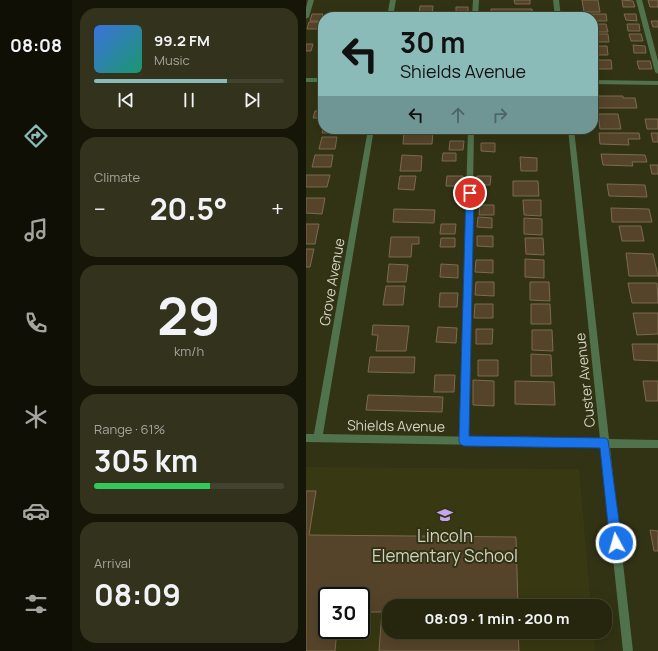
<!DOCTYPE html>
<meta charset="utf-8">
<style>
body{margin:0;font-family:Manrope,sans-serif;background:#32321d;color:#f1f3f6;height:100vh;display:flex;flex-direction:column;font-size:15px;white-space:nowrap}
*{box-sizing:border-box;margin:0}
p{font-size:13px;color:#a4a59e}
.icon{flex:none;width:22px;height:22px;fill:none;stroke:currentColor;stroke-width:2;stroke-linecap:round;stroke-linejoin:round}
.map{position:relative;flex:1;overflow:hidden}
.drawer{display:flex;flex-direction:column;gap:8px;padding:8px;background:#151508;width:234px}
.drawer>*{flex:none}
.top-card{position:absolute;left:12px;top:12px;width:280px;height:122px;border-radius:16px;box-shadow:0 4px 16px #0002,0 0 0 1px #42432f;background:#8bbbb9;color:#111;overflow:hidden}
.speed{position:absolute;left:12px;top:587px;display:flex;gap:8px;font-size:20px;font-weight:700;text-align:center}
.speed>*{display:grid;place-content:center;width:52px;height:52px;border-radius:50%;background:#26260f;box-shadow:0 4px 16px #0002,0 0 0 1px #42432f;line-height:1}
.speed .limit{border:2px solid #111;border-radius:6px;background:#fff;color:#111}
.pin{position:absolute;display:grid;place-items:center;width:34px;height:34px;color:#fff;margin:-17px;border:2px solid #fff;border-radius:50%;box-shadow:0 1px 4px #0007}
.me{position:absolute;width:44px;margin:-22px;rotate:354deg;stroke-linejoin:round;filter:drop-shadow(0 0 3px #0008)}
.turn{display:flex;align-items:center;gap:14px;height:84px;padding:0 16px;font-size:18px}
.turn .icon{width:52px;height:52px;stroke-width:2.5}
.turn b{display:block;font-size:28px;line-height:34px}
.lanes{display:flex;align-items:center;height:38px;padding:0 16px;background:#0003;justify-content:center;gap:20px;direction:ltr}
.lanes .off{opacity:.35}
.big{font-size:30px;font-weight:700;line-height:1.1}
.drawer .tile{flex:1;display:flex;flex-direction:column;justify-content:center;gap:6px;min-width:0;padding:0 14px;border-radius:16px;background:#32321d}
.drawer .dial{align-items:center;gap:0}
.dial b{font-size:52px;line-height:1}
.song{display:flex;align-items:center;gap:12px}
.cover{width:48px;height:48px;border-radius:6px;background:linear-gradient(135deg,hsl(220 70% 55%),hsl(160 70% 35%))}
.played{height:4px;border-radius:2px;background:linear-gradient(90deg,#8bbbb9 70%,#42432f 70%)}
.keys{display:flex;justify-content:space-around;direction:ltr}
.heat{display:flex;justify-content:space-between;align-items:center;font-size:22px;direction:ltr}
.charge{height:6px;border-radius:3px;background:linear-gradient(90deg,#34c759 61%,#42432f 0)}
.trip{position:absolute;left:76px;top:599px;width:230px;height:40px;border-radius:16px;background:#26260f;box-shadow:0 4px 16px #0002,0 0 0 1px #42432f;font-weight:700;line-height:40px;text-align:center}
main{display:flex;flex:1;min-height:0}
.dock{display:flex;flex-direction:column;width:72px;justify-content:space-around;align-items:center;background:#0f0f06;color:#a4a59e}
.dock .icon{width:28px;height:28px}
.dock .current{color:#8bbbb9}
.dock b{font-size:18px;color:#f1f3f6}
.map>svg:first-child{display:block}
.built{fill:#383812;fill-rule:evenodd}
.building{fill:#56442a;stroke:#7d6a4f}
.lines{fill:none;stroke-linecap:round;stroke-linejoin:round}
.service{fill:#50734d;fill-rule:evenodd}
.minor{fill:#50734d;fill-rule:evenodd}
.route{fill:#1a73e8;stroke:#114b97}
.labels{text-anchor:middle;stroke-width:4;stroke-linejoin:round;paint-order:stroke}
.street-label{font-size:14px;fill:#d2d3c2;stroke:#323214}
.near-poi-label{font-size:17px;fill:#d2d3c2;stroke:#323214}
</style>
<main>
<nav class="dock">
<b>08:08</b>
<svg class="icon current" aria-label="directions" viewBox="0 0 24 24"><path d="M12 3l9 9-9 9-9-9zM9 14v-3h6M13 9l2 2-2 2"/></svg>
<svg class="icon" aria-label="music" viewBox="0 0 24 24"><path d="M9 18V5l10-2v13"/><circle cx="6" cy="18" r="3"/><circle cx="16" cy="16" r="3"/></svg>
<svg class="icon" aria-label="phone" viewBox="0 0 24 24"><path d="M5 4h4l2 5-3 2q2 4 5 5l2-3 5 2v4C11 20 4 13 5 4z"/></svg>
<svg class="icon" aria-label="climate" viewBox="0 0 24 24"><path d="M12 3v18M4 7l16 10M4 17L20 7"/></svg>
<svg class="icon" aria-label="car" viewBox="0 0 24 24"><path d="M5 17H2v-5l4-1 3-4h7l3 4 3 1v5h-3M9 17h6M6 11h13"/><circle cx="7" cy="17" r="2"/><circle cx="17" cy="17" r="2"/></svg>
<svg class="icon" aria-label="filters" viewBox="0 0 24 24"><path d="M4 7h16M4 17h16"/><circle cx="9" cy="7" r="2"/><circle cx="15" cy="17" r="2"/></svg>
</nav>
<section class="drawer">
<div class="tile">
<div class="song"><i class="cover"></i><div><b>99.2 FM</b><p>Music</p></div></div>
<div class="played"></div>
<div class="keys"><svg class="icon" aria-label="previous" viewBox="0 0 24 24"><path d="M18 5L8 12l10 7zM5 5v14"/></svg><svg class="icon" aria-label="pause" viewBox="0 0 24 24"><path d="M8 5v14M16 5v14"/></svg><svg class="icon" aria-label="next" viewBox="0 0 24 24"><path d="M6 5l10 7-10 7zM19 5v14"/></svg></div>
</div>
<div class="tile"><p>Climate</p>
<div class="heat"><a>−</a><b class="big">20.5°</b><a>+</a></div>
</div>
<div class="tile dial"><b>29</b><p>km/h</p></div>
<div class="tile"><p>Range · 61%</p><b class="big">305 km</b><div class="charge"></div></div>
<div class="tile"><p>Arrival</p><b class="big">08:09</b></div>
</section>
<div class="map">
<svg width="352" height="651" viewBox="0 0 352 651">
<rect width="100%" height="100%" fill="#323214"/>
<path class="built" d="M 0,467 L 273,469 L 285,606 L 83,606 L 83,632 L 288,632 L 289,651 L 0,651 ZM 21,596 L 55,596 L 55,630 L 21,630 Z"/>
<path class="building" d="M 208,0 L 224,0 L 224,4 L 209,4 Z
M 276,0 L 292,0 L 294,12 L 278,12 Z
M 316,0 L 327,1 L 329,7 L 317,7 Z
M 342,0 L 352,0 L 352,7 L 344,7 Z
M 114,6 L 127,6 L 126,15 L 113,14 Z
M 150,7 L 162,7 L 162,14 L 150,14 Z
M 185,9 L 226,9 L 227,17 L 202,17 L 211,17 L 211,15 L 185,15 Z
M 6,14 L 17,14 L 15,21 L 4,21 Z
M 39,14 L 64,14 L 63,17 L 38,17 Z
M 278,14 L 300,14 L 301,21 L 287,21 L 287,17 L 279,17 Z
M 318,14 L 330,14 L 331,21 L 320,20 Z
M 345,21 L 352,21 L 352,27 L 347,27 Z
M 3,22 L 14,22 L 13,29 L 1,29 Z
M 287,24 L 300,24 L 302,32 L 287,32 Z
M 321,24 L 333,24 L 334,31 L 322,31 Z
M 287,34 L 302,34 L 303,42 L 287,42 Z
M 323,34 L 335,34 L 337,41 L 325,41 Z
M 0,44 L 7,44 L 5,51 L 0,51 Z
M 327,45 L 339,46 L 340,53 L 328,53 Z
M 287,46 L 301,46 L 302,55 L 287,55 Z
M 288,60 L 305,60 L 306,69 L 289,69 Z
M 331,61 L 344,61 L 346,69 L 333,69 Z
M 289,96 L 317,96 L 317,98 L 329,98 L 331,108 L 291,108 Z
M 9,111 L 17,111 L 17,118 L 7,118 Z
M 292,114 L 312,114 L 315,129 L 294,129 Z
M 339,119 L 352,119 L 352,129 L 341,129 Z
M 17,129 L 32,129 L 31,133 L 16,133 Z
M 98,132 L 127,132 L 126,144 L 97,144 Z
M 293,133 L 333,133 L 334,139 L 322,139 L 323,145 L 294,144 Z
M 345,133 L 352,133 L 352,142 L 347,142 Z
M 16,137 L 31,137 L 29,149 L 13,149 Z
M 144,141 L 158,141 L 157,150 L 143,150 Z
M 175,143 L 189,143 L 189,152 L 175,151 Z
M 137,153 L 150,153 L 150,161 L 136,161 Z
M 295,154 L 339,155 L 341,162 L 326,162 L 327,166 L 297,165 Z
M 9,155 L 27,155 L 25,167 L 6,167 Z
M 96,155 L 116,156 L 115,171 L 94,171 Z
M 214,157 L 231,158 L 231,171 L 215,171 Z
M 344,165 L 352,165 L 352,174 L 346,174 Z
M 0,175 L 24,175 L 21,187 L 0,187 Z
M 94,176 L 110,176 L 108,190 L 92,189 Z
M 141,176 L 157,176 L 156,186 L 140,186 Z
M 171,176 L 185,176 L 184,185 L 170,185 Z
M 207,181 L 232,181 L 233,196 L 207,196 Z
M 301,184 L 339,185 L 341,197 L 303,196 Z
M 0,198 L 19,198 L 16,214 L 0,213 Z
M 217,200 L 235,200 L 235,216 L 218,215 Z
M 174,205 L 188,205 L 188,215 L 173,215 Z
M 305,208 L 343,209 L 346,222 L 306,222 Z
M 88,209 L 129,210 L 128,223 L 87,222 Z
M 172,217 L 186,218 L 186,228 L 171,227 Z
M 218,218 L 236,219 L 236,235 L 218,234 Z
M 0,224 L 13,224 L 9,244 L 0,244 Z
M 135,224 L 150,224 L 149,234 L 134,234 Z
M 313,226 L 335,226 L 338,241 L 316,241 Z
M 171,236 L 187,236 L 187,247 L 171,246 Z
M 85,237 L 113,237 L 113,244 L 106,244 L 105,257 L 83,257 Z
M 135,238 L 149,238 L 149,247 L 134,247 Z
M 219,238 L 237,238 L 238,255 L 220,254 Z
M 0,249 L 8,249 L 4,267 L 0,267 Z
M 320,253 L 347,254 L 352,276 L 323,276 Z
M 219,259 L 238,260 L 238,278 L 219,277 Z
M 170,260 L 187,260 L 187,273 L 169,272 Z
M 83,264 L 102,265 L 100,282 L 81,282 Z
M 135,264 L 152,265 L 152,278 L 134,277 Z
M 170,282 L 188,282 L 188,296 L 169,295 Z
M 224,282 L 243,282 L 244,301 L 224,300 Z
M 322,283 L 351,283 L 352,303 L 326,303 Z
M 80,286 L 99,286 L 97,305 L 77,305 Z
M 134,293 L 152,293 L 151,307 L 133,307 Z
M 169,304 L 187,304 L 187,318 L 168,318 Z
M 225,304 L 244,304 L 245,324 L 225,324 Z
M 327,313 L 352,313 L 352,334 L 331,335 Z
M 67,325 L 103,326 L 100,351 L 70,351 L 72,335 L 66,335 Z
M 132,327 L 151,328 L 150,343 L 130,342 Z
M 170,329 L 187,329 L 186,344 L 170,344 Z
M 226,330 L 246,330 L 247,351 L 226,350 Z
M 326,344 L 352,344 L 352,361 L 328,360 Z
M 225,354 L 245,355 L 246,376 L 225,376 Z
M 64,357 L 109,357 L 108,373 L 62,372 Z
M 172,360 L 192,360 L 192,376 L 172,376 Z
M 129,375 L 149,375 L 148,392 L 128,392 Z
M 167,380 L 188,381 L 188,406 L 167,405 Z
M 209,381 L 248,382 L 249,405 L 209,404 Z
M 337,381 L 352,381 L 352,401 L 340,401 Z
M 62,395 L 137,397 L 136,412 L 60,410 Z
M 0,491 L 10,491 L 3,535 L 210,537 L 212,606 L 83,606 L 83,632 L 212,632 L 213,651 L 73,651 L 76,612 L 55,612 L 55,596 L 21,596 L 21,630 L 31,630 L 29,651 L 0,651 Z
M 344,530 L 352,531 L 352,551 L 348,551 Z"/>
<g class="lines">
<path class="service" d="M 2,0 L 8,0 L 3,17 L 0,19 L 0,8 Z
M 167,0 L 173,0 L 172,17 L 166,17 Z
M 330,0 L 336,0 L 352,61 L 352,74 L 349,72 Z
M 162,129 L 168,129 L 163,441 L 161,444 L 158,445 L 155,444 L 153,441 Z"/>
<path class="minor" d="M 84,0 L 90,0 L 87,17 L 81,17 Z
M 247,0 L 253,0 L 255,17 L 249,17 Z
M 0,78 L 17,78 L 17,82 L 0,82 Z
M 287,80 L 352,81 L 352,85 L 287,84 Z
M 62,129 L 68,129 L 17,434 L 294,439 L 262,129 L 268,129 L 303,439 L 352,440 L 352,448 L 304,448 L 327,651 L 317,651 L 295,447 L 0,442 L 0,434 L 8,434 Z"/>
</g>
<path class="route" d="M 164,190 L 168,193 L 163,436 L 299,438 L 302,440 L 316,543 L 314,547 L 310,549 L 306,547 L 304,543 L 294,448 L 158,446 L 154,444 L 153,441 L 160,193 Z"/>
<defs>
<symbol id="school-bare" viewBox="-9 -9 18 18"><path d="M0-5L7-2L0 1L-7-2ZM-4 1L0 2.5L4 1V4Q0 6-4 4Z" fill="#c5a7f1" stroke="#323214" stroke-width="2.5" paint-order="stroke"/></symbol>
</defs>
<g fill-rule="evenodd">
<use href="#school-bare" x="128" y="504" width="22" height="22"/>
</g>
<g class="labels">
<g class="street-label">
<text transform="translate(26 282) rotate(-80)" y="5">Grove Avenue</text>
<text transform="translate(279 380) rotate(-96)" y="5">Custer Avenue</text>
<text transform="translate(90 426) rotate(1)" y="5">Shields Avenue</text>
</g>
<g class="near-poi-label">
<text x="139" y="542">Lincoln<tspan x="139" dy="20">Elementary School</tspan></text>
</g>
</g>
</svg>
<div class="speed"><div class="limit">30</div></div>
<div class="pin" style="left:164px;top:193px;background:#d93025"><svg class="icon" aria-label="arrive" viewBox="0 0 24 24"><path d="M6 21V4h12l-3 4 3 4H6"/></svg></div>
<svg class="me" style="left:310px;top:543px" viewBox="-20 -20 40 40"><circle r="17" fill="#1a73e8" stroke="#fff" stroke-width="3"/><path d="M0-11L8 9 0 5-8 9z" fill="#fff"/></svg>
<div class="trip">08:09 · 1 min · 200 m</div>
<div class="top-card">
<div class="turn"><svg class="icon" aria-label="left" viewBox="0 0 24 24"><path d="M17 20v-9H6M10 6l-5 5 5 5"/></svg><div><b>30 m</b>Shields Avenue</div></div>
<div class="lanes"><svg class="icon" aria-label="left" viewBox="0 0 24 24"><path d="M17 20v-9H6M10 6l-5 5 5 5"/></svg><svg class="icon off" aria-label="ahead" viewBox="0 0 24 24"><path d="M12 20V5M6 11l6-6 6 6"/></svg><svg class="icon off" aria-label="right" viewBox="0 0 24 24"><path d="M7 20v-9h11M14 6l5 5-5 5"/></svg></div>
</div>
</div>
</main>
